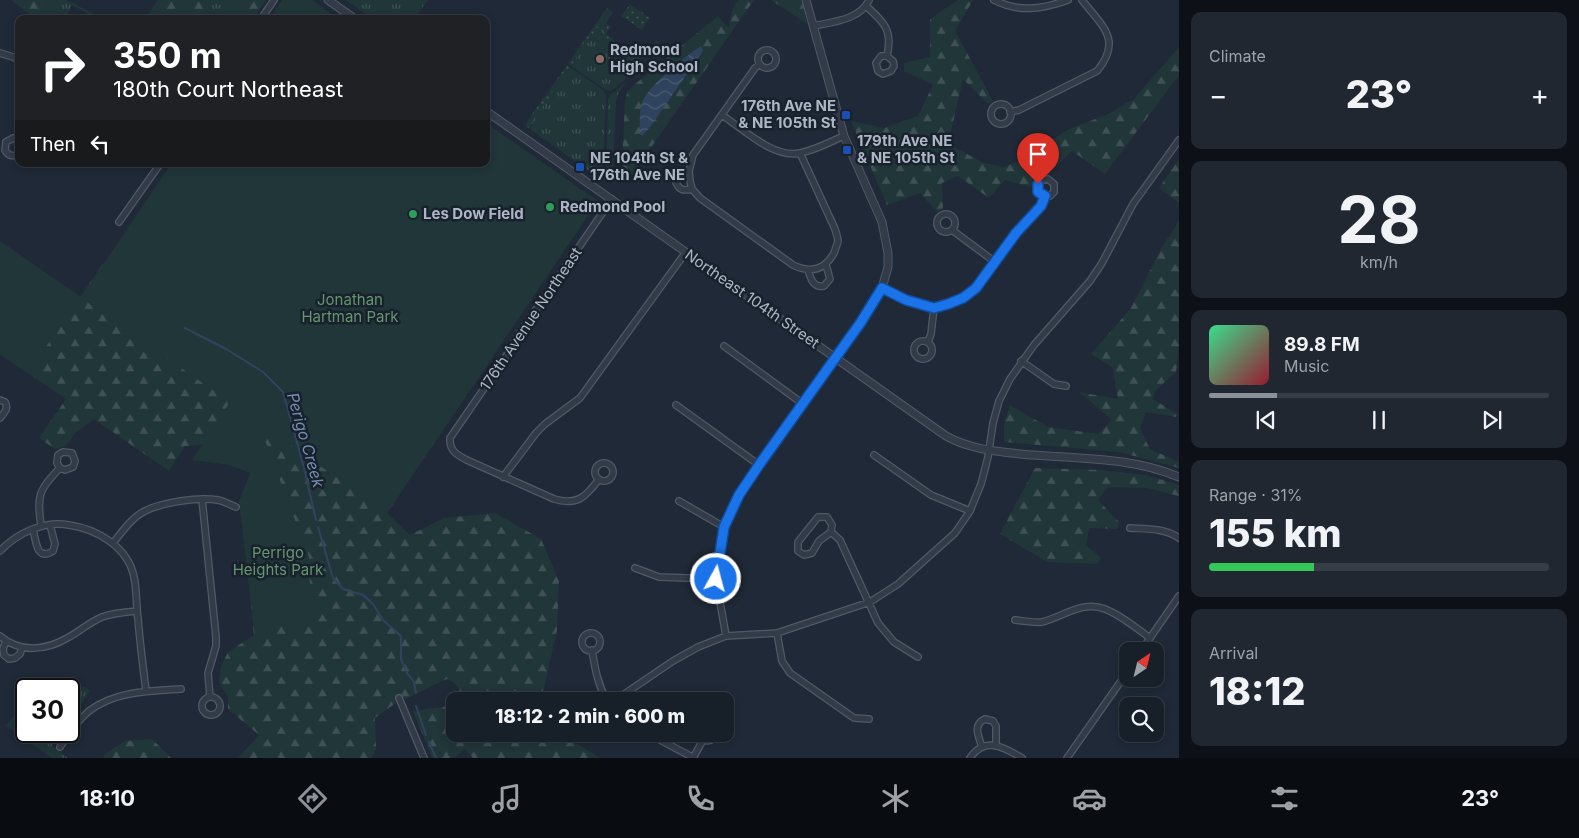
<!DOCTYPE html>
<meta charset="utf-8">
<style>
body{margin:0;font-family:Inter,sans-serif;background:#202731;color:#f1f3f6;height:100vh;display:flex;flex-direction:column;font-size:19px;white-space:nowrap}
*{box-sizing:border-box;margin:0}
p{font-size:16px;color:#9ea2a8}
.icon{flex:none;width:28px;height:28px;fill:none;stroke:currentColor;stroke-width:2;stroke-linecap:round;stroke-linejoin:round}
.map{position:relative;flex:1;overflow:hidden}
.panel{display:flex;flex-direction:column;gap:12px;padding:12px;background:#0d1117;width:400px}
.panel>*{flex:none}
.hud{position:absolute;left:15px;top:15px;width:475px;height:152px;border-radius:10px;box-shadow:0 2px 8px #0003,0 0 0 1px #363d46;background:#202124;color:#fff;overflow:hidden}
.needle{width:32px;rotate:35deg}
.controls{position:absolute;left:1119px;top:642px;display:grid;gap:10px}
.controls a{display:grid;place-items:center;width:45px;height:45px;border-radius:10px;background:#171f29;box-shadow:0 2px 8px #0003,0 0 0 1px #363d46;font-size:25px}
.speed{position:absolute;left:15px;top:678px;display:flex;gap:10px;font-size:25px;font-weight:700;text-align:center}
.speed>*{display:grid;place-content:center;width:65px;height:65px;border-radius:50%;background:#171f29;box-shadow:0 2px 8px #0003,0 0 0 1px #363d46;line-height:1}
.speed .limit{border:2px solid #111;border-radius:8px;background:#fff;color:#111}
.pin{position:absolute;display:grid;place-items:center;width:42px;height:42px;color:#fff;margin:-51px -21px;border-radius:50% 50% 50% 0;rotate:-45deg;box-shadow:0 0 5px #0007}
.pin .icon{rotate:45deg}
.me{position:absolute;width:55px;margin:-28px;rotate:7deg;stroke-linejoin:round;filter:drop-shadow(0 0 4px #0008)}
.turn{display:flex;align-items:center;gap:18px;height:105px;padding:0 15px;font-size:22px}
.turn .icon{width:65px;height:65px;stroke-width:2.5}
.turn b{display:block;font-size:35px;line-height:42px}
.then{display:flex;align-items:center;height:48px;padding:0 15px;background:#0003;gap:10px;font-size:19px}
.big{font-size:38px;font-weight:800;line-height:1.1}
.panel .card{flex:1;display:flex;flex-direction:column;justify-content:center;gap:8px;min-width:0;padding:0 18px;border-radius:10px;background:#202731}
.panel .dial{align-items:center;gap:0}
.dial b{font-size:65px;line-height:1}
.song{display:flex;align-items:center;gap:15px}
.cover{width:60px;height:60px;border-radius:8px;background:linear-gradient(135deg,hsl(150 70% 55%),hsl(350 70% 35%))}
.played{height:5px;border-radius:2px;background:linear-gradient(90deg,#8c9099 20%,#363d46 20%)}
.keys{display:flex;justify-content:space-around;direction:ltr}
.heat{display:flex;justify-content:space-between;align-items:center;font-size:28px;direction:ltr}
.charge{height:8px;border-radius:4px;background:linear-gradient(90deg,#34c759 31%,#363d46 0)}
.trip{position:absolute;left:446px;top:692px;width:288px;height:50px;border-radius:10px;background:#171f29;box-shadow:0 2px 8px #0003,0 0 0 1px #363d46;font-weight:800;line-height:50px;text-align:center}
.tabs{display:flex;height:80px;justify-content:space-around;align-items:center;background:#090c10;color:#9ea2a8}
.tabs .icon{width:35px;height:35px}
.tabs .on{color:#8c9099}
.tabs b{font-size:22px;color:#f1f3f6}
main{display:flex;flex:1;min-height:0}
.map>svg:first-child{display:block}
.grass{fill:url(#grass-tufts)}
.forest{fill:url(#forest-firs)}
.park{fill:#213639}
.garden{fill:url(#garden-dots)}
.water{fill:url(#water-waves)}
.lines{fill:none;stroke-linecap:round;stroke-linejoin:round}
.stream{stroke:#30435e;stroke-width:2}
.minor-casing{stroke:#505966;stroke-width:8}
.tertiary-casing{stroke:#505966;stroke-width:9}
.minor{stroke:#333b48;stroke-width:5.5}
.tertiary{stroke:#333b48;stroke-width:7}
.route-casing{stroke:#114b97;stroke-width:12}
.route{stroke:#1a73e8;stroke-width:9}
.education-dot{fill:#8d6e63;stroke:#18212c;stroke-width:2}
.transit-dot{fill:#1a4fb4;stroke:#18212c;stroke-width:2}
.leisure-dot{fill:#2e9e5b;stroke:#18212c;stroke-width:2}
.labels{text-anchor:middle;stroke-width:5;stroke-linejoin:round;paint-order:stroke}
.poi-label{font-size:15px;font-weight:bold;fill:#adb6c5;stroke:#18212c;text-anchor:start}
.street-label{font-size:15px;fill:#adb6c5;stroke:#18212c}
.park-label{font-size:15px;fill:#64966f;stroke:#18212c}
.water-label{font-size:16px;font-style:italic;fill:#748daf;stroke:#18212c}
</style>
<main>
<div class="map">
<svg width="1179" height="758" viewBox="0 0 1179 758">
<defs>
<pattern id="grass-tufts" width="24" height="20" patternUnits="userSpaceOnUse" patternTransform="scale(1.25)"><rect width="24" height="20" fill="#213639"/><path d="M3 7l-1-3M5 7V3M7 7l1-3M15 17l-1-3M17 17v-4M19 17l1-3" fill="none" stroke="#3f5154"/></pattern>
<pattern id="forest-firs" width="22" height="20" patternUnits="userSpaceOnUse" patternTransform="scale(1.25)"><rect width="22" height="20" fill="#213639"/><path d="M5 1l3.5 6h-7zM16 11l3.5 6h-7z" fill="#3f5154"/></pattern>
<pattern id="garden-dots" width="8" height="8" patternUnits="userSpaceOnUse" patternTransform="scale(1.25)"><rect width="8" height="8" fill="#213639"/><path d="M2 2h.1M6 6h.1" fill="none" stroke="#3f5154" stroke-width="1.8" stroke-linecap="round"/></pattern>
<pattern id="water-waves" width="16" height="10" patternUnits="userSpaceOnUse" patternTransform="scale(1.25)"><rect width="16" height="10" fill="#30435e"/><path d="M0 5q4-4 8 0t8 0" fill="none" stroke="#4b5c74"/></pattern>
</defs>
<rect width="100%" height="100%" fill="#1f2937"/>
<path class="grass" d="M 45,0 L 67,0 L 94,14 L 93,16 L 72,5 L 65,19 L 48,19 L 48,10 Z
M 210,0 L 248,0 L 236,10 L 228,14 L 216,14 L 212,11 Z
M 346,0 L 428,0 L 417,15 L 416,19 L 373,19 Z
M 610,10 L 613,12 L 603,28 L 605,32 L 606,38 L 639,61 L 635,65 L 638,69 L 611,91 L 606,90 L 571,66 Z
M 570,67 L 603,90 L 606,95 L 603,173 L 598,172 L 593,174 L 530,129 L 533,124 L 531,122 Z
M 627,81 L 619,92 L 616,101 L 613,171 L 610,181 L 606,179 L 608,99 L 610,95 Z
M 39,680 L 46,685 L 85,687 L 90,691 L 69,722 L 69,689 L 33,689 Z
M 26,698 L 26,731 L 62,731 L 52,746 L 68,758 L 52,758 L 6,726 Z"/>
<path class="forest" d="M 11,0 L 45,0 L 48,10 L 48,19 L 36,19 Z
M 158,0 L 210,0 L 212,11 L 215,14 L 220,8 L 228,14 L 236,10 L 248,0 L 266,0 L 253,19 L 145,19 Z
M 738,0 L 754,0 L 632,175 L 622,167 L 625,100 L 628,91 L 634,85 L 718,16 L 729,28 C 730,17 731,9 738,0 Z
M 771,0 L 802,0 L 807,24 Z
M 958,0 L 973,0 L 955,31 L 993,101 L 988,104 L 963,79 L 948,144 L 984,163 L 1003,167 L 1024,159 L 1067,130 L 1108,114 L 1134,99 L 1179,47 L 1179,75 L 1105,174 L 1072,151 C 1065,157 1059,165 1051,171 C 1040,179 1036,170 1031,187 L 1005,180 L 989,198 L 958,176 L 942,183 L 943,208 L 937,212 L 920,193 L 887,205 L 851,121 L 884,128 L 918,116 L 933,85 L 904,71 L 904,63 L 930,57 L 930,19 Z
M 1179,159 L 1179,203 L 1159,188 Z
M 1179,221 L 1179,345 L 1176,372 L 1155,391 L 1153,399 L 1177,414 L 1176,417 L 1146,412 L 1140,429 L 1150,449 L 1179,462 L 1179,468 L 1119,452 L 1004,442 L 1004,424 L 1010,405 L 1048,427 L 1098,434 L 1112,420 L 1079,392 L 1118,399 L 1112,367 L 1091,354 L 1131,308 L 1162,247 Z
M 0,241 L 80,297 L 105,261 L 498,349 L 387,513 L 410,535 L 444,518 L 495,513 L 541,539 L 559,581 L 557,630 L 542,697 L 545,701 L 457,701 L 459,700 C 462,688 457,684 447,679 L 393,705 L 375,718 L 376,749 L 372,758 L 238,758 L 259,735 L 228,709 L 228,697 L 219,683 L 221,666 L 228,652 L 254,635 L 242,519 L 264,467 L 214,444 L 185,446 L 169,471 L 94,419 L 75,433 L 66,446 L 55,449 L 39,438 L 66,399 L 0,354 Z
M 1035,468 L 1101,470 L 1146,475 L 1179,485 L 1179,496 L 1147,488 L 1108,487 L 1098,500 L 1119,522 L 1118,529 L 1089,528 L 1086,545 L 1101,558 L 1097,564 L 1047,562 L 1000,534 Z
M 455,702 L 455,734 L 561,734 L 600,758 L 473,758 L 465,749 L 454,758 L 432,758 L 413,711 L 449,706 Z
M 152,739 L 171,758 L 103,758 L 105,754 L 125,741 Z"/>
<path class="park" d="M 282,0 L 312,0 L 338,19 L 269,19 Z
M 486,123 L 598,201 L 387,513 L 258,422 L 309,557 C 309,579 308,593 323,612 L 318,620 L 306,624 L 272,625 L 255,636 L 239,501 L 250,473 L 229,465 L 192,460 L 230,402 L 81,298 L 27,373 L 0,354 L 0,241 L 81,297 L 171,164 L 486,164 Z"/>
<path class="garden" d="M 630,4 L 650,18 L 642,30 L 621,16 Z
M 607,8 L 610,10 L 571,66 L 568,63 Z
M 606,23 L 611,27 L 606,34 L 640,58 L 645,51 L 648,52 L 656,41 L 660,44 L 639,61 L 637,61 L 604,36 L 605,32 L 603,28 Z
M 567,65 L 570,67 L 532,122 L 533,123 L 529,129 L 525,124 Z"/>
<path class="water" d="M 701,46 L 703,51 L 700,55 L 651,126 L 642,136 L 640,134 C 640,124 639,112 642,103 C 648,85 685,57 701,46 Z"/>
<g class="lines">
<path class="stream" d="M 185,328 L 226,349 L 263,372 L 283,392 L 304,468 L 316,520
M 318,527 L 333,578 L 343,589 L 363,595 L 373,604 L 383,620 L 401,636 L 401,659 L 407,673 L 414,682 L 416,693
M 416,706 L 426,735
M 429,742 L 436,758"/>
<defs>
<path id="minor" d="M 994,0 C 1019,13 1043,9 1068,0
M 866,6 C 884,22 893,30 887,56 L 881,56 L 876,63 L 878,71 L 883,74 L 891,71 L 894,66 L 893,61 L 887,56
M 261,19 L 274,0
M 813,26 C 832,22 860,20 869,0
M758 59a9 9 0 1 1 18 0a9 9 0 1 1-18 0Z
M 0,53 L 13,57 L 19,61
M 760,64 L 755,68 L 693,155 L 689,171 L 690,181 L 692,189 L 700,198 L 793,265 C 810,273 824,271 834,253 C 835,250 837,245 838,241 C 838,238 836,233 835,229 L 800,153
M991 114a10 10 0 1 1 20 0a10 10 0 1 1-20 0Z
M 1010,112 L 1019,110 L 1097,71 C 1123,40 1102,26 1082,0
M 722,115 C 743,129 774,159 800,153 C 815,150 830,142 844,136
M 6,142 L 5,150 C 8,156 13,157 19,154
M 6,142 L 13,138 L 19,140
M 689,171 C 681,172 677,173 676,182 C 679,190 683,191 692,189
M937 223a9 9 0 1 1 18 0a9 9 0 1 1-18 0Z
M 119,222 L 160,164
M 952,230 L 995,262
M 808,270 C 811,279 813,288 824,286 L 830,279 L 826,265
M 882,288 L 907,300 L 934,308
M914 350a9 9 0 1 1 18 0a9 9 0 1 1-18 0Z
M 928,342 L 931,334 L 934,308 L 963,297 L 976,288 L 1016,233 L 1041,207 L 1045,196 L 1050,196 L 1054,192 L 1054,184 L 1048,179 L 1042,180 L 1038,186 L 1038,192 L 1045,196
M 724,346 L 803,404
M 1021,361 L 1054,384 L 1066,386
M 0,400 L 5,402 C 9,409 4,413 0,418
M 676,405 L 759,465
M 874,455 L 931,495 L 970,511
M595 472a9 9 0 1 1 18 0a9 9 0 1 1-18 0Z
M 503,477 L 536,433 L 545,424 L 580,398 L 686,252
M 599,479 C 586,497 577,506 554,499 L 469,461 C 458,456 449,451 450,438 L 505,358 L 517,337 L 612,199
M 202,499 L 216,637 L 216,646 L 208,673 L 210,697
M 679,501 L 724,527
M 41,526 C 37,496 38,490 60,468 L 65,470 L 73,467 L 75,461 L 72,453 L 63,452 L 58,455 L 57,463 L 60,468
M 1130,528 C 1146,529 1165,528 1179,538
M 33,529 C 36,540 36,562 53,551 L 55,544 L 50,525
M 831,532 L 819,541 L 812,553 L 804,555 L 798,551 L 798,542 L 818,517 L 827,517 L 832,525 L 831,532 L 840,540 L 878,623 L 894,642 L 918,657
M 113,543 C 122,532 132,517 145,511 C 163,502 198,497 218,500 C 224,501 230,505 236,507
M 0,551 C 17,533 45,520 69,525 C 97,529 128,547 134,577 C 137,590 136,605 138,619 C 140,643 143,667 146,691
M 635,568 L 659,577 L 716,579
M 1015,620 C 1024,621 1034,623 1042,622 C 1063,617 1082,600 1105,609 C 1121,615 1136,628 1150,638
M 777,633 L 782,661 L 790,673 L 854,718 L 869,719
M582 642a9 9 0 1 1 18 0a9 9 0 1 1-18 0Z
M 0,636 C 20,653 46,651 69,637 C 80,631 90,622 102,617 C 113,613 125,612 137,611
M 726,636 L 716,579 L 724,527 L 739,495 L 759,465 L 835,358
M 6,641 L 3,649 L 4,655 L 9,659 L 15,658 L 20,654 L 22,648
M 592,650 C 595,669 598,685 607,701
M 1141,651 L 1179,596
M202 706a9 9 0 1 1 18 0a9 9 0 1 1-18 0Z
M 399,698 L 424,758
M 614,701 L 673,661 L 698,647 L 726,636 L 777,633 L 870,602 L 898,584 L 955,533 L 970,511 L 981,484 L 988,457 L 993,423 L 999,401 L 1010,379 L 1034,345 L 1090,281 L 1102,263 L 1133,204 L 1179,140
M 649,734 L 694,758
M 699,734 L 703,740 C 709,742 714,740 716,734
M 60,747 C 68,734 77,721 89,711 C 115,691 150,691 181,689
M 982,747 C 979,737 972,725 985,719 L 993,721 L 996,726 L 996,746
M 693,758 L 703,740
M 970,758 C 985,736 1004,747 1022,758
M 1067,758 L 1128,671"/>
<path id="tertiary" d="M 328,0 L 355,19
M 806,0 L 844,136 L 882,222 L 888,253 L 888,267 L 882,288 L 861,322 L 835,358
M 486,111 L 946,436 C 970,449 993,451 1020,454 C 1073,459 1129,456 1179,477"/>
</defs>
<use href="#minor" class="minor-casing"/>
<use href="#tertiary" class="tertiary-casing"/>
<use href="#minor" class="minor"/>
<use href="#tertiary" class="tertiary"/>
</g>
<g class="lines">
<defs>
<path id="route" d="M 716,579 L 724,527 L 739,495 L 759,465 L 861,322 L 882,288 L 906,300 L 934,308 L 948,304 L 963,298 L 976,288 L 1016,233 L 1041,206 L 1045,196 L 1038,192 L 1038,184"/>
</defs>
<use href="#route" class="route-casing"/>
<use href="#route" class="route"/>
</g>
<circle class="education-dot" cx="600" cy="59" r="5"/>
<g class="transit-dot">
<rect x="841" y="110" width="10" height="10" rx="2.5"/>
<rect x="842" y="145" width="10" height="10" rx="2.5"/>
<rect x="575" y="162" width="10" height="10" rx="2.5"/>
</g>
<g class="leisure-dot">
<circle cx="550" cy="207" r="5"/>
<circle cx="413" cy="214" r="5"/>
</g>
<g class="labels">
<g class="poi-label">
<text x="610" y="55">Redmond<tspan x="610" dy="17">High School</tspan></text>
<text x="836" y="111" text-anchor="end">176th Ave NE<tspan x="836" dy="17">&amp; NE 105th St</tspan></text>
<text x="857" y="146">179th Ave NE<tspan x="857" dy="17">&amp; NE 105th St</tspan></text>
<text x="590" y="163">NE 104th St &amp;<tspan x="590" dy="17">176th Ave NE</tspan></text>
<text x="560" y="212">Redmond Pool</text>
<text x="423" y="219">Les Dow Field</text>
</g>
<g class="street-label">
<text transform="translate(752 299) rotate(35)" y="5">Northeast 104th Street</text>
<text transform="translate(531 319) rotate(-56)" y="5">176th Avenue Northeast</text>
</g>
<g class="park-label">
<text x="350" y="305">Jonathan<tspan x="350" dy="17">Hartman Park</tspan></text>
<text x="278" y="558">Perrigo<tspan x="278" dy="17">Heights Park</tspan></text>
</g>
<g class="water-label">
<text transform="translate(306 440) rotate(74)" y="6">Perigo Creek</text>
</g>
</g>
</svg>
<div class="controls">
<a><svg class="needle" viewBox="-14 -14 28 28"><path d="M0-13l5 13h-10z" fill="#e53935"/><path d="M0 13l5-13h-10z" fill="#9ea2a8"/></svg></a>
<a><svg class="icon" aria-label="search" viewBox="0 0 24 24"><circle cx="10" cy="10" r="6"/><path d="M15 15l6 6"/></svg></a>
</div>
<div class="speed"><div class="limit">30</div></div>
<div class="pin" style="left:1038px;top:184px;background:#d93025"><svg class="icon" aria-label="arrive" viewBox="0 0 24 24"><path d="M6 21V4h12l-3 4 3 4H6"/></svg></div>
<svg class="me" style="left:716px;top:579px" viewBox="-20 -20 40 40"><circle r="17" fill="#1a73e8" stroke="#fff" stroke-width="3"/><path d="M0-11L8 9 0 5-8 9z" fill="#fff"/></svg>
<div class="trip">18:12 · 2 min · 600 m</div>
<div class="hud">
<div class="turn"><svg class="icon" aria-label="right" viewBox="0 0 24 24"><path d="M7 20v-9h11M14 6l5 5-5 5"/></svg><div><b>350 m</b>180th Court Northeast</div></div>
<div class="then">Then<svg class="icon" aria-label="left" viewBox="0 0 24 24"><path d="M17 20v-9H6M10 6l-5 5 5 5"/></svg></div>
</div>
</div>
<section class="panel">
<div class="card"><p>Climate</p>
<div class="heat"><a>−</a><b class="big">23°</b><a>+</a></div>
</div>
<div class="card dial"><b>28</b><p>km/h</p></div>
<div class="card">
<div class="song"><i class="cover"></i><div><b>89.8 FM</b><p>Music</p></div></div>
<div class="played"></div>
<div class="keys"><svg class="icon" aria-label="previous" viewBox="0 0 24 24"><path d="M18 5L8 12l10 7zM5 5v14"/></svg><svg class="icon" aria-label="pause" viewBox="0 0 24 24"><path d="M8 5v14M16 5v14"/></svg><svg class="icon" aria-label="next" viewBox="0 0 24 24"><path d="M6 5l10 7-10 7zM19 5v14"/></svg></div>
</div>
<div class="card"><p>Range · 31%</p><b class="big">155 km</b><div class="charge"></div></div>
<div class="card"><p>Arrival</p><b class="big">18:12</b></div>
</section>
</main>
<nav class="tabs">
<b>18:10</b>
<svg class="icon on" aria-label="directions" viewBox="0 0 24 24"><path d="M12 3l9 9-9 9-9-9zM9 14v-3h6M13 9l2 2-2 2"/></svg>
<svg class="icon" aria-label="music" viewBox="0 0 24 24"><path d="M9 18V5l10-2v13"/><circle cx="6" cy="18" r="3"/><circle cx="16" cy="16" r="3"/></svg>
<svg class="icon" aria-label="phone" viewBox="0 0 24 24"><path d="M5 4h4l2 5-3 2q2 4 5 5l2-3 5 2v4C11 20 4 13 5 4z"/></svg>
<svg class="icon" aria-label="climate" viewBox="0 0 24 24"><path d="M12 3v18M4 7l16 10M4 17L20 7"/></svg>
<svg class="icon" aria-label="car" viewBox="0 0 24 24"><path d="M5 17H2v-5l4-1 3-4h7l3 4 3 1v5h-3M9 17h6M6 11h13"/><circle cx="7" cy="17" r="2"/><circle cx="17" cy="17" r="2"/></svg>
<svg class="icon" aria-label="filters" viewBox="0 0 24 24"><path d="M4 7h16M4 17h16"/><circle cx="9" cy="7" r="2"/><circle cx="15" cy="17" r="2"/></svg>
<b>23°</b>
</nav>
